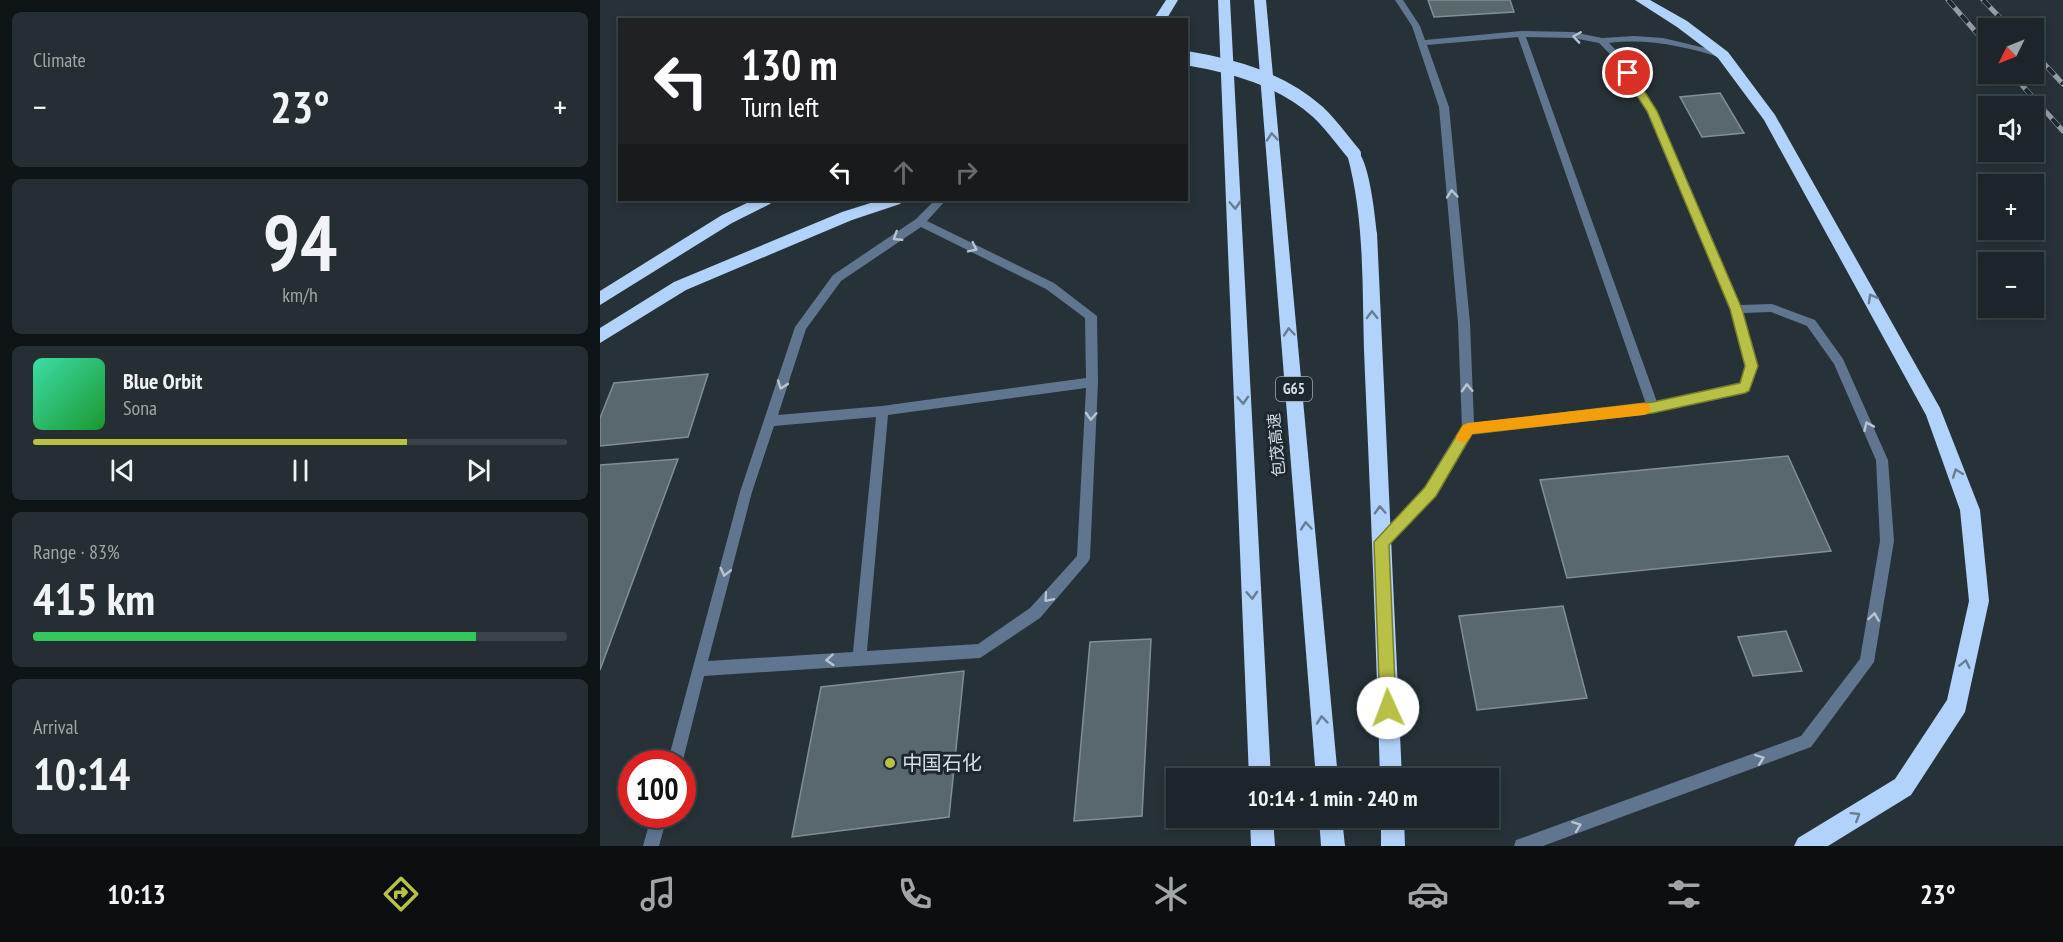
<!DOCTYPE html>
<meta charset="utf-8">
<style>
body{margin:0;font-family:"PT Sans Narrow","Noto Sans SC",sans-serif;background:#252e32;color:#f1f3f6;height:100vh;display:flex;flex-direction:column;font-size:22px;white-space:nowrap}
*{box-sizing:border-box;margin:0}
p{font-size:20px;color:#a0a5a8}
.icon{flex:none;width:33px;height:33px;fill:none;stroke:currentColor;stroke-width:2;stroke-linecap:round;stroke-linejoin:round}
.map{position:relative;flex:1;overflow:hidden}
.details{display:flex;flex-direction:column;gap:12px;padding:12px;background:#0f1517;width:600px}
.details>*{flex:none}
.banner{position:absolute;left:18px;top:18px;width:570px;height:183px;border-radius:0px;box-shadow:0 3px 9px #0003,0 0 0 2px #3a4347;background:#202124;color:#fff;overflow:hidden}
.needle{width:39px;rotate:227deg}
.buttons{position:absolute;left:1378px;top:18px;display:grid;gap:12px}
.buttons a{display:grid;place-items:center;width:66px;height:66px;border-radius:0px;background:#1c262a;box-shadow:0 3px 9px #0003,0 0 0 2px #3a4347;font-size:30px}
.speed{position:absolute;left:18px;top:750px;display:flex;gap:12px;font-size:30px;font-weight:700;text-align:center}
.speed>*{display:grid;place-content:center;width:78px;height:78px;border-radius:50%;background:#1c262a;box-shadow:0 3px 9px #0003,0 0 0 2px #3a4347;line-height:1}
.speed .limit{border:9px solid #d22;background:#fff;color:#111}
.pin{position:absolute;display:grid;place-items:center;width:51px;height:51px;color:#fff;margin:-26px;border:3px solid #fff;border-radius:50%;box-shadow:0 2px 6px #0007}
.me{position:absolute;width:66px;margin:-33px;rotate:358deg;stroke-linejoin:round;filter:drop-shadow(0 0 4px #0008)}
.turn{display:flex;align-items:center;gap:21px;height:126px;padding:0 24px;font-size:27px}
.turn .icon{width:78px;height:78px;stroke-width:2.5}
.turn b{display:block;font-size:42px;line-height:51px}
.lanes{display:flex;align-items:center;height:57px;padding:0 24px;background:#0003;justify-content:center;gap:30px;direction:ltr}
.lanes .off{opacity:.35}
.big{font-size:45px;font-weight:700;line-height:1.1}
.details .tile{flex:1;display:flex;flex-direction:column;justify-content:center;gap:9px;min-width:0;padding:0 21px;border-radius:9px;background:#252e32}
.details .dial{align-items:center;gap:0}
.dial b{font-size:78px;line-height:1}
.song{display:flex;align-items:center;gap:18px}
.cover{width:72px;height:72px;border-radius:9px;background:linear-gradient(135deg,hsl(160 70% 55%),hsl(130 70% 35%))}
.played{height:6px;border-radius:3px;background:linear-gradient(90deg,#b9c046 70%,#3a4347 70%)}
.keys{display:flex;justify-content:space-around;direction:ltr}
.heat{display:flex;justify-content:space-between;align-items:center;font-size:33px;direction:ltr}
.charge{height:9px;border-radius:4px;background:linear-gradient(90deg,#34c759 83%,#3a4347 0)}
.trip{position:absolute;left:566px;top:768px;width:333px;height:60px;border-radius:0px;background:#1c262a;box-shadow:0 3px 9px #0003,0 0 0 2px #3a4347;font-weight:700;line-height:60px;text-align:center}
.dock{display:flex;height:96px;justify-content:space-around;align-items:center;background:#0b0f11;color:#a0a5a8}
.dock .icon{width:42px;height:42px}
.dock .current{color:#b9c046}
.dock b{font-size:27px;color:#f1f3f6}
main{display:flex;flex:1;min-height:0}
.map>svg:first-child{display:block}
.building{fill:#59696b;stroke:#809092;stroke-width:1.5}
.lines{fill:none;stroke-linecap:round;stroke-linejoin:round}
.lane{fill:#5f7590;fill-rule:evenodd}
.highway{fill:#b1d2fa;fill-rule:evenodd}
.rail-casing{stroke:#959da2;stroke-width:5}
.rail{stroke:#1d282e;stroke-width:4;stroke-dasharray:10;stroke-linecap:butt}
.highway-bridge{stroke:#b1d2fa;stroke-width:14}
.oneway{stroke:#bac4ce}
.oneway2{stroke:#677d94}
.route{fill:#b9c046;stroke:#787d2e;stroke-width:1.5}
.slow{fill:#f59e0b}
.poi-dot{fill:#b9c046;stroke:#1d282e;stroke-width:2}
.labels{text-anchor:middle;stroke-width:6;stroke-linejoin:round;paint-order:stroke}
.shield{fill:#1d282e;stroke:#a0a8ad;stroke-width:1.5}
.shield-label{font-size:15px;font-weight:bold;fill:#d8dfe3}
.street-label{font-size:16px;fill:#d8dfe3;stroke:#1d282e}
.near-poi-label{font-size:20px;fill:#d8dfe3;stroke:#1d282e;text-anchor:start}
</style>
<main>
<section class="details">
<div class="tile"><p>Climate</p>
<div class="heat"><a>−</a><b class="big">23°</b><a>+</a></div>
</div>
<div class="tile dial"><b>94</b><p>km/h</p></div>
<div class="tile">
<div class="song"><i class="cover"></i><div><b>Blue Orbit</b><p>Sona</p></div></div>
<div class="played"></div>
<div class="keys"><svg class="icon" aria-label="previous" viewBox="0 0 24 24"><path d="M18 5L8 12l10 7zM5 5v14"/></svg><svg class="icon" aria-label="pause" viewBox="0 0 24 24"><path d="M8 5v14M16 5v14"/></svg><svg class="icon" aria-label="next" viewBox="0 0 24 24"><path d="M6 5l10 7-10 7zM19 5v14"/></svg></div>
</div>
<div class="tile"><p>Range · 83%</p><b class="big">415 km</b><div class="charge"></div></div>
<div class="tile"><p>Arrival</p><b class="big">10:14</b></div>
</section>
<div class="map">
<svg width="1463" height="846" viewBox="0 0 1463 846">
<rect width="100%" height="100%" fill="#263238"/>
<path class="building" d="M 828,0 L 910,0 L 914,12 L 834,17 Z
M 1120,93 L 1144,133 L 1102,137 L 1080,97 Z
M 108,374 L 88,437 L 0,446 L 0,418 L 14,383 Z
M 1188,456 L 1231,551 L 967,578 L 940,480 Z
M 78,459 L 0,670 L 0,465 Z
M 963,606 L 987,698 L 877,710 L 859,616 Z
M 1186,631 L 1202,671 L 1153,676 L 1138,637 Z
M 551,639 L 542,816 L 474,821 L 490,642 Z
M 364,671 L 349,817 L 192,837 L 221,687 Z"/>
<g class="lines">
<path class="lane" d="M 795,0 L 803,0 L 820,26 L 825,40 L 921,31 L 973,32 L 1002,38 L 1034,36 L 1063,38 L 1126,53 L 1127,55 L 1123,58 C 1085,47 1049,38 1009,43 L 1018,52 L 1057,111 L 1140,305 L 1172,304 L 1215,320 L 1243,359 L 1288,460 L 1294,541 L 1274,662 L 1211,747 L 943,846 L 914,846 L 916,840 L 922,838 L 1201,736 L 1260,659 L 1280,541 L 1276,460 L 1234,364 L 1207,326 L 1171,312 L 1143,313 L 1158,366 L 1149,390 L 1053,413 L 872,434 L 835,496 L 786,546 L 781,548 L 776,546 L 774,542 L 776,538 L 827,488 L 862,428 L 858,323 L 839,107 L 812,26 ZM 918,37 L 1046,404 L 874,423 L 870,323 L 849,107 L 827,45 ZM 926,37 L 973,38 L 999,43 L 1012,56 L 1047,111 L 1131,309 L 1146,366 L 1140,383 L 1057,402 Z
M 335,200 L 346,200 L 327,221 L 454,283 L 497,316 L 498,382 L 490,558 L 488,562 L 440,618 L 380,658 L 104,676 L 82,764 L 67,764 L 140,492 L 195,327 L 233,275 L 316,219 ZM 321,227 L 446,289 L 485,318 L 486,378 L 282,406 L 178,415 L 206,329 L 241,281 ZM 486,388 L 477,556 L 430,608 L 378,644 L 267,651 L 288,415 ZM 276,417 L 253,652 L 108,661 L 152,492 L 174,426 Z
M 52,814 L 68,814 L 59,846 L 43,846 Z"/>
<path class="highway" d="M 566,0 L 578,0 L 566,20 L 553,20 Z
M 618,0 L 630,0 L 671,778 L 649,778 Z
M 654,0 L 666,0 L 738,778 L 716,778 Z
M 1035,0 L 1050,0 L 1087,21 L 1128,52 L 1175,115 L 1340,408 L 1380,510 L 1389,601 L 1365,712 L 1311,795 L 1228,846 L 1194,846 L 1198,838 L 1295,779 L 1347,700 L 1369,601 L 1360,510 L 1326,415 L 1164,120 L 1118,58 L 1077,27 Z
M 754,149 C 769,153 775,217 777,233 L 802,778 L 780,778 C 776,644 771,509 765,375 C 761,300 767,227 747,154 Z
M 153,200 L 173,200 L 170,204 L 132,223 L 0,305 L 0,291 L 122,215 Z
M 280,200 L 303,200 L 300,204 L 252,220 L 86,290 L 0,343 L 0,328 L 74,282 L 242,212 Z
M 650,818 L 673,818 L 675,846 L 651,846 Z
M 719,818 L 742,818 L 745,846 L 721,846 Z
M 781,818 L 804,818 L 805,846 L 781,846 Z"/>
<defs>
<path id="rail" d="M 1348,0 L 1389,47
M 1383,0 L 1410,28
M 1434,53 L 1463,84
M 1412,74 L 1463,131"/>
</defs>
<use href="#rail" class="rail-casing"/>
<use href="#rail" class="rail"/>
<path class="highway-bridge" d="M 586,58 C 634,66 681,79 718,112 C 731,124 742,140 754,154"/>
</g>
<defs><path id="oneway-chevron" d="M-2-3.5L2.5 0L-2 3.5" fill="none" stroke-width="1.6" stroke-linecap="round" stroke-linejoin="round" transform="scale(1.5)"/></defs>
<g class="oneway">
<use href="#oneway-chevron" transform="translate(977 37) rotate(-172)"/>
<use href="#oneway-chevron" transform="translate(852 194) rotate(-95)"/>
<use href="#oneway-chevron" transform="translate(297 237) rotate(148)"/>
<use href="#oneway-chevron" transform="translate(373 248) rotate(26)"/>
<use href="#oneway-chevron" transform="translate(182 385) rotate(109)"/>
<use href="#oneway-chevron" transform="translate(867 388) rotate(-92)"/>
<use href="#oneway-chevron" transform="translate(491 416) rotate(93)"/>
<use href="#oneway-chevron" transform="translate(1268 426) rotate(-114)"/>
<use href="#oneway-chevron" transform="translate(125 572) rotate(104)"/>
<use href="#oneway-chevron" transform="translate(448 598) rotate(131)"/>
<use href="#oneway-chevron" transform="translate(1274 617) rotate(-81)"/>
<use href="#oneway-chevron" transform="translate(230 660) rotate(176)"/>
<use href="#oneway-chevron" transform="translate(1160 759) rotate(-20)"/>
<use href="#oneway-chevron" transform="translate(977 826) rotate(-20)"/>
</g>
<g class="oneway2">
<use href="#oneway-chevron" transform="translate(672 137) rotate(-95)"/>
<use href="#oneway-chevron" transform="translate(635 205) rotate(87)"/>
<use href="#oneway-chevron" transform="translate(1272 298) rotate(-119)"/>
<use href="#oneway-chevron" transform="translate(772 315) rotate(-91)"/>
<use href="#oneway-chevron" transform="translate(689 332) rotate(-95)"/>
<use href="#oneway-chevron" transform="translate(643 400) rotate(87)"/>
<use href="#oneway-chevron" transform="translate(1357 473) rotate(-110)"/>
<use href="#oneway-chevron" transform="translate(780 510) rotate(-93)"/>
<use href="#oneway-chevron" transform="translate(706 526) rotate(-95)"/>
<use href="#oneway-chevron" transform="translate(652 595) rotate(87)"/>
<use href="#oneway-chevron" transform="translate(1365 664) rotate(-78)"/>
<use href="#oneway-chevron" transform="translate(722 720) rotate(-95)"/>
<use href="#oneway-chevron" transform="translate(1256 816) rotate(-32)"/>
</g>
<path class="route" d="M 1028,69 L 1031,70 L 1057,111 L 1142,309 L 1158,366 L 1149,391 L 1145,393 L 1053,413 L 872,434 L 836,496 L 789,545 L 796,708 L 794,713 L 788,716 L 782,713 L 780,708 L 774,542 L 825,487 L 863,425 L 1053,402 L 1140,383 L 1145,366 L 1130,309 L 1047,111 L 1022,73 Z"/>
<path class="slow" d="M 1044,403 L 1049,405 L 1051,409 L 1049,413 L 1044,415 L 872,434 C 868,441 866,444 858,441 L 856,437 L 863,425 L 868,423 Z"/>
<circle class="poi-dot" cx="290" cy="763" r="6"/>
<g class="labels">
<rect class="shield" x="676" y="377" width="36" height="24" rx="4.5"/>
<g class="shield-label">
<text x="694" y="394">G65</text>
</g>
<g class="street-label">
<text transform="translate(676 445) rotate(-95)" y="6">包茂高速</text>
</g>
<g class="near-poi-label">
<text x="302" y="770">中国石化</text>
</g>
</g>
</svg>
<div class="buttons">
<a><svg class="needle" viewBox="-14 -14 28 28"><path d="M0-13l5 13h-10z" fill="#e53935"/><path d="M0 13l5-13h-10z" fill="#a0a5a8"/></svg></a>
<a><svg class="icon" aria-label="sound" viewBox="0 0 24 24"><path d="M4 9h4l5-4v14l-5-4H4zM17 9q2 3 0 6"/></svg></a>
<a>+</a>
<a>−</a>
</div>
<div class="speed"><div class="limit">100</div></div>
<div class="pin" style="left:1028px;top:73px;background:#d93025"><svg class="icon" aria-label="arrive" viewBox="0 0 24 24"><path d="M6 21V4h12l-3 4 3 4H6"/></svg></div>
<svg class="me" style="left:788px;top:708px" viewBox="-20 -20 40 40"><circle r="19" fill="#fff"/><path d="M0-13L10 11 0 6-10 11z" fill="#b9c046"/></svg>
<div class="trip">10:14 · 1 min · 240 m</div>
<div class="banner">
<div class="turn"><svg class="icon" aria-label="left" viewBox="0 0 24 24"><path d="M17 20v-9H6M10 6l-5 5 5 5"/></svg><div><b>130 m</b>Turn left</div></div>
<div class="lanes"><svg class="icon" aria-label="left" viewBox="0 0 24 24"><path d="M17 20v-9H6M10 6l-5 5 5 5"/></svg><svg class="icon off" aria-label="ahead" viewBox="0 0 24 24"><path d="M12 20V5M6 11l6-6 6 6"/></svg><svg class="icon off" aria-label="right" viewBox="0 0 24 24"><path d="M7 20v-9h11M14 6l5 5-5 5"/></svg></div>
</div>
</div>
</main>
<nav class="dock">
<b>10:13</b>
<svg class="icon current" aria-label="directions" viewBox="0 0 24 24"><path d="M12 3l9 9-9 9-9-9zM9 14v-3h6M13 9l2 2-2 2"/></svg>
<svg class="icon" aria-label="music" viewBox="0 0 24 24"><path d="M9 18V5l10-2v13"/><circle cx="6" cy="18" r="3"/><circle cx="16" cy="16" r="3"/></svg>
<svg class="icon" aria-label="phone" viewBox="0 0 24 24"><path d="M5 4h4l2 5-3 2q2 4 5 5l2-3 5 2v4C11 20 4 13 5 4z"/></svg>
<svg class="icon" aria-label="climate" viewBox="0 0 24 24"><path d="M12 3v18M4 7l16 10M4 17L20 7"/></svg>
<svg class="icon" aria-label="car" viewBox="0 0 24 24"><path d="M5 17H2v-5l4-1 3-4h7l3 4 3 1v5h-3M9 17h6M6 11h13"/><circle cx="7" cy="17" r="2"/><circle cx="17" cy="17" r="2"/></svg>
<svg class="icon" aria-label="filters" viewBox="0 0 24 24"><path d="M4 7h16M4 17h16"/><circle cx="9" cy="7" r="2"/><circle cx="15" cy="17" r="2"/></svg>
<b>23°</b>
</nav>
